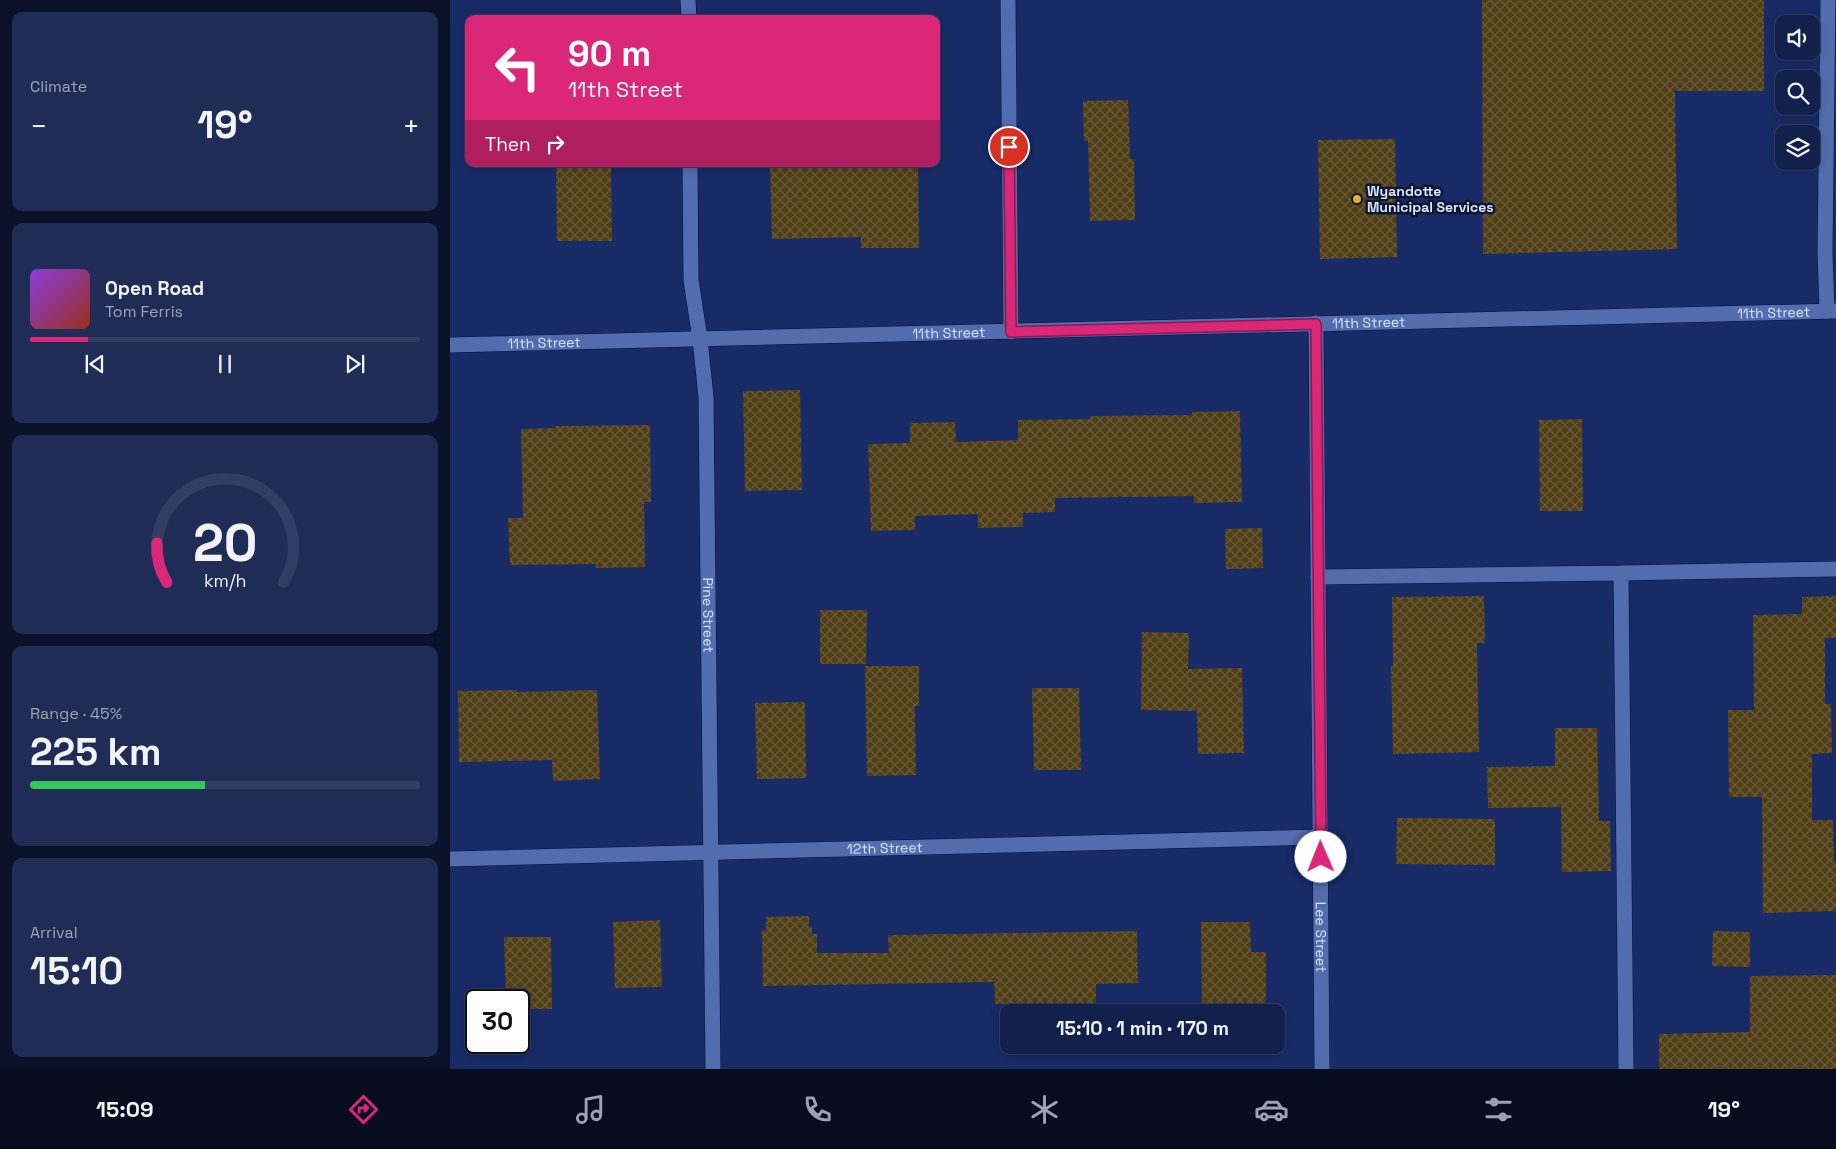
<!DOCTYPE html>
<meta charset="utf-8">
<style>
body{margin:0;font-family:"Space Grotesk",sans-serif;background:#1f2d56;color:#f1f3f6;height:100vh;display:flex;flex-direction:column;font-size:19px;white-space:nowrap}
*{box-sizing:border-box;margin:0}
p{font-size:16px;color:#9ca3b5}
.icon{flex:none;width:28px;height:28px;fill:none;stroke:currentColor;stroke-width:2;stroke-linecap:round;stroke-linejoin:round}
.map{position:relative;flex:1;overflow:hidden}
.sheet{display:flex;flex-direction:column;gap:12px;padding:12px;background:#0a122a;width:450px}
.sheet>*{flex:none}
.guide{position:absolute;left:15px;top:15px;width:475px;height:152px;border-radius:10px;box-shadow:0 2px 12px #0003,0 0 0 1px #313e64;background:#db2777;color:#fff;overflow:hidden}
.fabs{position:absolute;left:1325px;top:15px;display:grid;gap:10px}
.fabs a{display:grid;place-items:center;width:45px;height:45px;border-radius:10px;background:#12204c;box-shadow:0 2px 12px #0003,0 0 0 1px #313e64;font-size:25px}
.speed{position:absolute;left:15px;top:989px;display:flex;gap:10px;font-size:25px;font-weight:700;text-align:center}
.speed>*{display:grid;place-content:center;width:65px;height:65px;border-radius:50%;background:#12204c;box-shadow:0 2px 12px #0003,0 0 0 1px #313e64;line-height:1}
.speed .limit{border:2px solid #111;border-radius:8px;background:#fff;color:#111}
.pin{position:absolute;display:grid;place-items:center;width:42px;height:42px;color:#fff;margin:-21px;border:2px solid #fff;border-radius:50%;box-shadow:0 1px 5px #0007}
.me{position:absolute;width:55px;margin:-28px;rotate:359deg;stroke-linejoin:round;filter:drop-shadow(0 0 4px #0008)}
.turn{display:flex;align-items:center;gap:18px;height:105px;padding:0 20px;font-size:22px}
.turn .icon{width:65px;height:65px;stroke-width:2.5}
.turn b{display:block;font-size:35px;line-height:42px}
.then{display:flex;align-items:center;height:48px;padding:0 20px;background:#0003;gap:10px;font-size:19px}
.big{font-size:38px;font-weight:600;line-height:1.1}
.sheet .widget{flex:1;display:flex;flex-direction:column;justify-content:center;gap:8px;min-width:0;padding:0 18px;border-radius:10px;background:#1f2d56}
.sheet .dial{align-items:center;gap:0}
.dial svg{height:130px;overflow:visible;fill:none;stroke:#313e64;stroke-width:7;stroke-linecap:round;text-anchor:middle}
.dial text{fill:#f1f3f6;stroke:none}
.song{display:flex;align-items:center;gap:15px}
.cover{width:60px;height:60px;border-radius:8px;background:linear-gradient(135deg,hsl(270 70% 55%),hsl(10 70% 35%))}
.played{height:5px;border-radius:2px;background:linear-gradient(90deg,#db2777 15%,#313e64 15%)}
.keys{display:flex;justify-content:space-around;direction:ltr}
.heat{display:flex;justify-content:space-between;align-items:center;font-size:28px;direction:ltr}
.charge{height:8px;border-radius:4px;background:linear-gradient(90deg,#34c759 45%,#313e64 0)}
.trip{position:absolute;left:550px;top:1004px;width:285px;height:50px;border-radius:10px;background:#12204c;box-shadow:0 2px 12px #0003,0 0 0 1px #313e64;font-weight:600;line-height:50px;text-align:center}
.menu{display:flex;height:80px;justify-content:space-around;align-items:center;background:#070d1e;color:#9ca3b5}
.menu .icon{width:35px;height:35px}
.menu .selected{color:#db2777}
.menu b{font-size:22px;color:#f1f3f6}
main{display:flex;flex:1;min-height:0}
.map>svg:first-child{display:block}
.building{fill:url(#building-cross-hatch)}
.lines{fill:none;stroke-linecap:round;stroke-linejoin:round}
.lane-casing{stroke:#040f49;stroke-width:16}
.street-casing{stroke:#040f49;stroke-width:16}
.lane{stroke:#526cad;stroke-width:15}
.street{stroke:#526cad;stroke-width:15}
.route-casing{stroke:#8e194d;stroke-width:12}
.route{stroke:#db2777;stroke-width:9}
.poi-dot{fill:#e0b034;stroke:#0d1731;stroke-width:2}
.labels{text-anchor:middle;stroke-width:5;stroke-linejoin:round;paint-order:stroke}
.poi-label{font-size:14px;font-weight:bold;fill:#d9e3f9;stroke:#0d1731;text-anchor:start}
.street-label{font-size:14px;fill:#d9e3f9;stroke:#0d1731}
</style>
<main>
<section class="sheet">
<div class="widget"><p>Climate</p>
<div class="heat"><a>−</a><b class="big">19°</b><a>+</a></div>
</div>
<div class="widget">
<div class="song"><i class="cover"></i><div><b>Open Road</b><p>Tom Ferris</p></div></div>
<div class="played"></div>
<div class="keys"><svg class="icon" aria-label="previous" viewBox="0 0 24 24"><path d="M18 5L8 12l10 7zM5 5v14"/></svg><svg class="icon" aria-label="pause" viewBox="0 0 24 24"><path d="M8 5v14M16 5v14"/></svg><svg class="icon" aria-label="next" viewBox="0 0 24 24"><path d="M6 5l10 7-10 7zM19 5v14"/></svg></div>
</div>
<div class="widget dial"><svg viewBox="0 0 100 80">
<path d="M14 69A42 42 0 1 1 86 69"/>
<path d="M14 69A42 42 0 0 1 8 45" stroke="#db2777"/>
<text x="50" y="56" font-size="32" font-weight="700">20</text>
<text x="50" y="72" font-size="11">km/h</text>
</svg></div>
<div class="widget"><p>Range · 45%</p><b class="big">225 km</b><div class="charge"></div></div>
<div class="widget"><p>Arrival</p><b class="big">15:10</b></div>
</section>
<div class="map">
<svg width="1386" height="1069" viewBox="0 0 1386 1069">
<defs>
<pattern id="building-cross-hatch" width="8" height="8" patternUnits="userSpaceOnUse" patternTransform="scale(1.25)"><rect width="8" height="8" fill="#503f16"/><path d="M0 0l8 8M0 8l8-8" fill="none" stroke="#695b39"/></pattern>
</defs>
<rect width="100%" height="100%" fill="#182b66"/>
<path class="building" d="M 1032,0 L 1314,0 L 1314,91 L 1225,91 L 1227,249 L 1033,254 Z
M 678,100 L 680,159 L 684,159 L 685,220 L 640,221 L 638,141 L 634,141 L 633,101 Z
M 945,139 L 947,257 L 870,259 L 868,140 Z
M 106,164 L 161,164 L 162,241 L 107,241 Z
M 320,164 L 468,164 L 469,248 L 411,248 L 411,237 L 322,239 Z
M 350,390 L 352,490 L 295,491 L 293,391 Z
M 790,411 L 792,502 L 744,503 L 744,496 L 605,498 L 605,512 L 573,513 L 573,527 L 528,528 L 528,514 L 465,516 L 465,530 L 421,531 L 418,444 L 460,443 L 460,423 L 505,422 L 506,442 L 568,440 L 568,420 L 640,419 L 640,416 L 742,415 L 742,412 Z
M 1132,419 L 1133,511 L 1090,511 L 1089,420 Z
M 200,425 L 201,502 L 194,502 L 195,567 L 146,568 L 146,564 L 60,565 L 58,518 L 73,518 L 71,429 L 106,428 L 105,426 Z
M 812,528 L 813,568 L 776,569 L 775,529 Z
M 1034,596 L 1035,643 L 1027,643 L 1029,752 L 943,754 L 941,666 L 943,666 L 942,597 Z
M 1386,596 L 1386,638 L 1375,638 L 1375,704 L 1381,704 L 1382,753 L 1362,754 L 1362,820 L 1383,820 L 1384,861 L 1386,861 L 1386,911 L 1313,913 L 1312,797 L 1279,797 L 1278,710 L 1304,710 L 1303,615 L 1352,614 L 1352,597 Z
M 370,610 L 417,610 L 416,664 L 370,664 Z
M 692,632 L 739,633 L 738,669 L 792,668 L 794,753 L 748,754 L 747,711 L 691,710 Z
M 415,666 L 469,666 L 469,706 L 465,706 L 466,775 L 417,776 Z
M 582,688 L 629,688 L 631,770 L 584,770 Z
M 67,690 L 67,692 L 147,690 L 150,779 L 103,781 L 102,760 L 9,762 L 8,691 Z
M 355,702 L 356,778 L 307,779 L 305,703 Z
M 1105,728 L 1147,728 L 1149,821 L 1160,821 L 1161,871 L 1112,872 L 1111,807 L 1038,808 L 1037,767 L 1105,766 Z
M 947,818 L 1045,819 L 1045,865 L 946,864 Z
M 359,916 L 359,927 L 362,927 L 362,934 L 367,934 L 367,953 L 439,953 L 438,935 L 687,931 L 688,983 L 646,984 L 646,1003 L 545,1004 L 544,982 L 313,986 L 312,930 L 316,930 L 316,917 Z
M 210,920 L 212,987 L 165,988 L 163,922 Z
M 751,922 L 800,922 L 801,952 L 816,952 L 816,1012 L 752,1012 Z
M 1263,931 L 1300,932 L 1300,967 L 1262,966 Z
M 54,937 L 101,937 L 102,1009 L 69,1009 L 69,1000 L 56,1000 Z
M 1386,975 L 1386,1069 L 1209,1069 L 1209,1034 L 1300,1032 L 1300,976 Z"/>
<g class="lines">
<defs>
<path id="lane" d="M 1377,311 L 1375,253 L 1378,0
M 868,577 L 1171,573
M 1176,1069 L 1171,573 L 1386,569"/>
<g id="street">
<path d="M 238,0 L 239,19"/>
<path d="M 558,0 L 561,332"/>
<path id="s1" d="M 240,164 L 241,280 L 250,339 L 256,397 L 263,1069"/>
<path id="s2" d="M 866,323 L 872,1069"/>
<path id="s3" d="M 0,345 L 1386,311"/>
<path id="s4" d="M 0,859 L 870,837"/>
</g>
</defs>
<use href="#lane" class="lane-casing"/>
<use href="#street" class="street-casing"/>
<use href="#lane" class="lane"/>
<use href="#street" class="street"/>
</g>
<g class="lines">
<defs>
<path id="route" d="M 559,147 L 561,332 L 866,324 L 871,857"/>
</defs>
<use href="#route" class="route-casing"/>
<use href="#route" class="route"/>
</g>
<circle class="poi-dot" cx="907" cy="199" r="5"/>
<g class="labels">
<g class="poi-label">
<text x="917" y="196">Wyandotte<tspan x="917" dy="16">Municipal Services</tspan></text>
</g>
<g class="street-label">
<text dy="5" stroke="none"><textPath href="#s3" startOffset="1324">11th Street</textPath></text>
<text dy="5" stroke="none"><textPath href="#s3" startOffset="919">11th Street</textPath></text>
<text dy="5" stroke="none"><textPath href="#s3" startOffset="499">11th Street</textPath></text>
<text dy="5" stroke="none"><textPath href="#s3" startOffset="94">11th Street</textPath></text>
<text dy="5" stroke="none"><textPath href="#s1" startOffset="452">Pine Street</textPath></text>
<text dy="5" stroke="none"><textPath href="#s4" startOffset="435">12th Street</textPath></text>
<text dy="5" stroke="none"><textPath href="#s2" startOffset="614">Lee Street</textPath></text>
</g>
</g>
</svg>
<div class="fabs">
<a><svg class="icon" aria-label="sound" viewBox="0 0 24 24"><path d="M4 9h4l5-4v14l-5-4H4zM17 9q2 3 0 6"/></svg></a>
<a><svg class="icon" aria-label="search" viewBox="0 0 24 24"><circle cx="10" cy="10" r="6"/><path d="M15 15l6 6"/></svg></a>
<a><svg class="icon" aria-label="layers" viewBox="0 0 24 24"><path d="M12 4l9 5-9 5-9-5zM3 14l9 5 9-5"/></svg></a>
</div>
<div class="speed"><div class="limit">30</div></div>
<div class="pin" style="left:559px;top:147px;background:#d93025"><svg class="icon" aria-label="arrive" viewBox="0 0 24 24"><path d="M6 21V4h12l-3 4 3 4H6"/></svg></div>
<svg class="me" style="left:871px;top:857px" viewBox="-20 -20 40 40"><circle r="19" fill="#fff"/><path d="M0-13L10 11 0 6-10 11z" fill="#db2777"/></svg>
<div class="trip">15:10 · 1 min · 170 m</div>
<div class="guide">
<div class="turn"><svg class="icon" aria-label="left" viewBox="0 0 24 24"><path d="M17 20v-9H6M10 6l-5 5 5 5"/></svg><div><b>90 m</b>11th Street</div></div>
<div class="then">Then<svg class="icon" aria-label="right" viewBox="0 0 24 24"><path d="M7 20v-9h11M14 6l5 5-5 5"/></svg></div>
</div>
</div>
</main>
<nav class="menu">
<b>15:09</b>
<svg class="icon selected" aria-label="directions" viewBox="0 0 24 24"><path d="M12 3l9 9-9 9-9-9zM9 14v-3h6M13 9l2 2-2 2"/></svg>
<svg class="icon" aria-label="music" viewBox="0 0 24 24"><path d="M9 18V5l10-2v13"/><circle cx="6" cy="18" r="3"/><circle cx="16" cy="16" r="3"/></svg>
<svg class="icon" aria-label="phone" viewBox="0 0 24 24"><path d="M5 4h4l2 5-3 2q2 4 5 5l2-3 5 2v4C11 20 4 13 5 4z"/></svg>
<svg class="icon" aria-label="climate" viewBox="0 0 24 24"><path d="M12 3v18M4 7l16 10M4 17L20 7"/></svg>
<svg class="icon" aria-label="car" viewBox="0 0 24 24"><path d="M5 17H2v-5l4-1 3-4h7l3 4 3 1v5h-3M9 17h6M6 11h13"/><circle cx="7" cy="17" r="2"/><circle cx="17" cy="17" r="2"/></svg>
<svg class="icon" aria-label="filters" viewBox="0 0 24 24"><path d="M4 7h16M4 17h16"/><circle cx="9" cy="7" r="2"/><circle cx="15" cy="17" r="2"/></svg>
<b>19°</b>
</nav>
